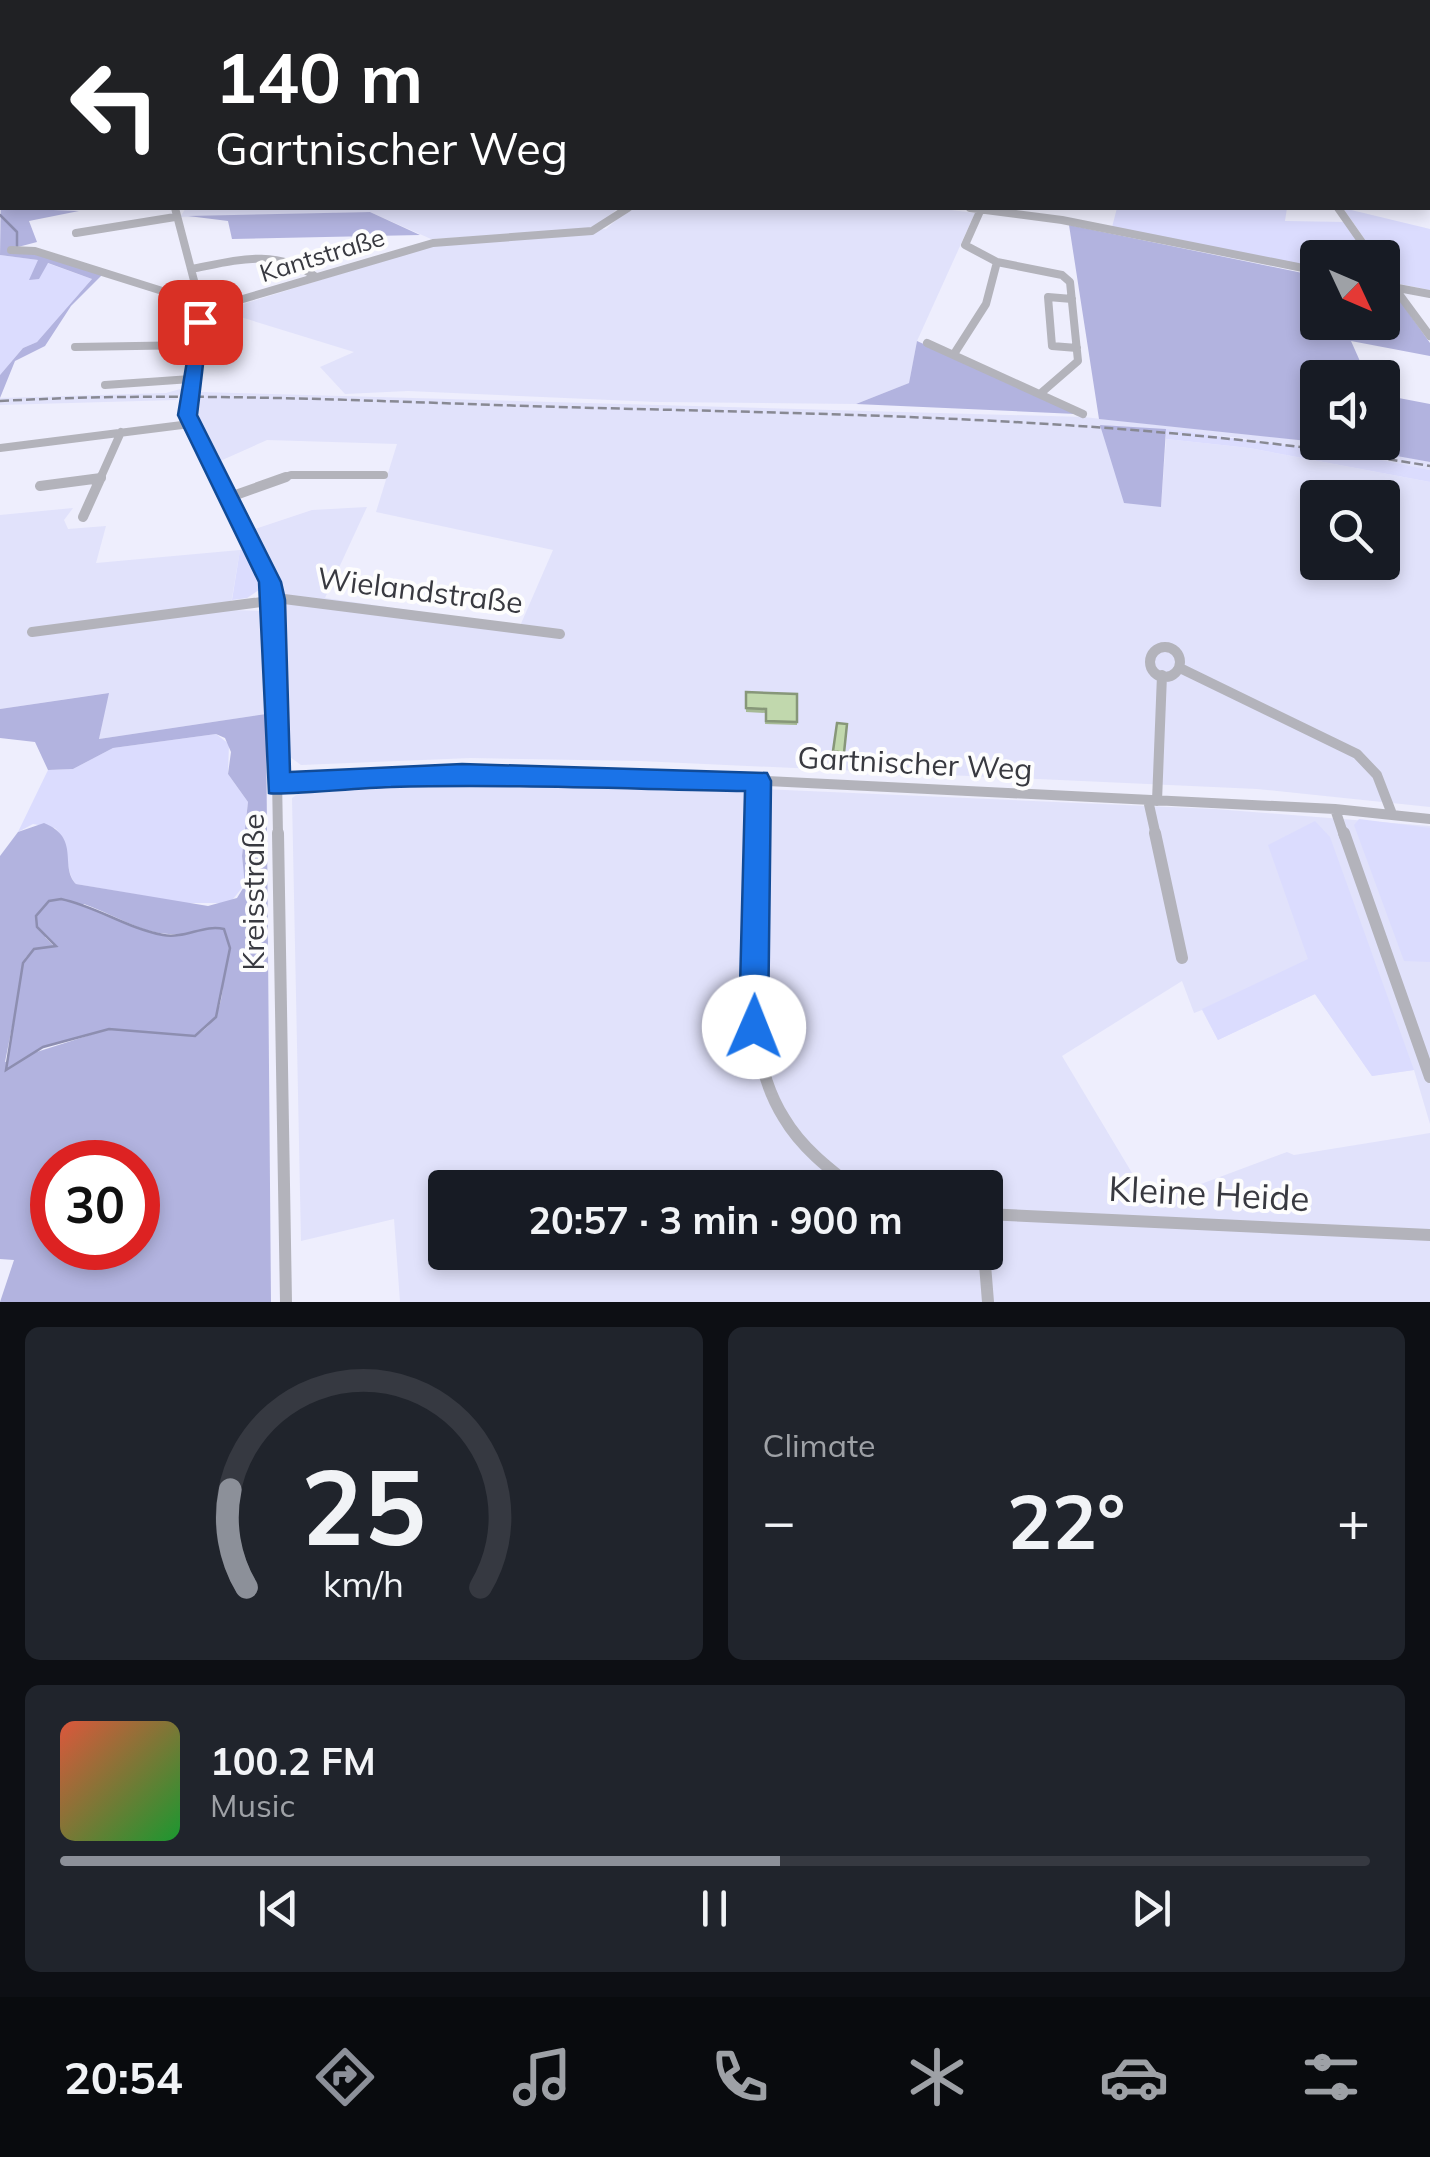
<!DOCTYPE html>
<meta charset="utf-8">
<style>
body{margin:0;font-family:Mulish,sans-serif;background:#20242c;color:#f1f3f6;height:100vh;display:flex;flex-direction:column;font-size:38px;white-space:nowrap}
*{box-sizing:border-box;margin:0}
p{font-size:32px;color:#9ea1a6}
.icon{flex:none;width:55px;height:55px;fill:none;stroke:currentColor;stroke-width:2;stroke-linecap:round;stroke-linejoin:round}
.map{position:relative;height:1302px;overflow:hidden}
.panel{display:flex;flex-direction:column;gap:25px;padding:25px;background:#0d0f14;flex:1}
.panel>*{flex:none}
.hud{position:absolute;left:0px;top:0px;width:1430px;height:210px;box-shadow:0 5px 15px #0003;background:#202124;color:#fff;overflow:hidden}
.needle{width:65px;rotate:134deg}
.tools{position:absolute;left:1300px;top:240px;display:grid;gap:20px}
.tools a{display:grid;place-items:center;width:100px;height:100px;border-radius:10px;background:#171b24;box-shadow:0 5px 15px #0003;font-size:50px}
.speed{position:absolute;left:30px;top:1140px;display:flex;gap:20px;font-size:50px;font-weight:700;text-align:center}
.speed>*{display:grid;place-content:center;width:130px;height:130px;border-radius:50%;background:#171b24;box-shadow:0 5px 15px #0003;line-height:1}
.speed .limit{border:15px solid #d22;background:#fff;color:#111}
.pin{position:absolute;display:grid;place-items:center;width:85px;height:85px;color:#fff;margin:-42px;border-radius:20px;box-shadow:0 5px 15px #0006}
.me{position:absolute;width:110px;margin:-55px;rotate:1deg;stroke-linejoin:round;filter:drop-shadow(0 0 8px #0008)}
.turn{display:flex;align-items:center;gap:35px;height:210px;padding:0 50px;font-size:45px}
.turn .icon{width:130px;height:130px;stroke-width:2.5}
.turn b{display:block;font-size:70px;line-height:85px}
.big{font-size:75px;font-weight:700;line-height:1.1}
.panel .widget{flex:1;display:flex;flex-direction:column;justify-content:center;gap:15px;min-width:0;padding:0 35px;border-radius:15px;background:#20242c}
.panel .dial{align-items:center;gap:0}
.dial svg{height:260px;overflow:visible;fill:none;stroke:#363941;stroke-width:7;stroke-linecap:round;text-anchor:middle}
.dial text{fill:#f1f3f6;stroke:none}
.song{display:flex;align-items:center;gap:30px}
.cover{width:120px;height:120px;border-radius:15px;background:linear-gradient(135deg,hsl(10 70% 55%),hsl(130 70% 35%))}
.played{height:10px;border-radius:5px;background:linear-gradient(90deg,#8c9099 55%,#363941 55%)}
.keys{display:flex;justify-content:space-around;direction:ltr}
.heat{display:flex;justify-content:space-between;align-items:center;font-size:55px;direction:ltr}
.panel .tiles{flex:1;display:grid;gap:25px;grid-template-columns:1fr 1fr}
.widget:last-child{grid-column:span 2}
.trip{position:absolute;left:428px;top:1170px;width:575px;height:100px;border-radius:10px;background:#171b24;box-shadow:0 5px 15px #0003;font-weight:700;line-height:100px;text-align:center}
.tab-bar{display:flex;height:160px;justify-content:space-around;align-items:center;background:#090b0e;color:#9ea1a6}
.tab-bar .icon{width:70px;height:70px}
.tab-bar .on{color:#8c9099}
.tab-bar b{font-size:45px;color:#f1f3f6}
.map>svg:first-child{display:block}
.built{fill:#e1e2fb;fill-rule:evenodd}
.green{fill:#dbdcfe}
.forest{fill:#b2b3df;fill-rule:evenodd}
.water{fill:#b2b3e0;stroke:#8d8eb0;stroke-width:2.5}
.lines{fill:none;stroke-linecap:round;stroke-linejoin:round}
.stream{stroke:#8d8eb0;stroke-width:2.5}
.minor-far3{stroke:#b3b3bb;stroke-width:6}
.minor-far2{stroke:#b3b3bb;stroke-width:8}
.minor-far1{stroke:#b3b3bb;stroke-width:10}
.minor{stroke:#b3b3bb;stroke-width:12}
.rail{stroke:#888993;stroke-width:2.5;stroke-dasharray:9 4;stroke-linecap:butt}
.wall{fill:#a6ba95}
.building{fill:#c1d8ad;stroke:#879779;stroke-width:2.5}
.route{fill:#1a73e8;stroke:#114b97;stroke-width:2.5}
.labels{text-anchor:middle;stroke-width:8;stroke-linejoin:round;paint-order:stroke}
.far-street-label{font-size:25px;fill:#383940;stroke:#fdfdfd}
.street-label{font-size:30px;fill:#383940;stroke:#fdfdfd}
.near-street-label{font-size:35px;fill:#383940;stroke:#fdfdfd}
</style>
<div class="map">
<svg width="1430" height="1302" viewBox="0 0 1430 1302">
<rect width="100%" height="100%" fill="#eeeefd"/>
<path class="built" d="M 186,208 L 618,208 L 603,222 L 585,230 L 431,239 L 370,212 L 180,217 Z
M 630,208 L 935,208 L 975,213 L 917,341 L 909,383 L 856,404 L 656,402 L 408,391 L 345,394 L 320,367 L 354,352 L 221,311 L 439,243 L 606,229 Z
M 184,388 L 176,400 L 0,405 L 0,398 L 166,393 Z
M 201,392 L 1083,417 L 1341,444 L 1430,462 L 1430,470 L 1241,438 L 1101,425 L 1161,507 L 1166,439 L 1249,448 L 1430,482 L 1430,807 L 1257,789 L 639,761 L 471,758 L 301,765 L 290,757 L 282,592 L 255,529 L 312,510 L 367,507 L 325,598 L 520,626 L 553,550 L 376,512 L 397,444 L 267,440 L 220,461 L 198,421 ZM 1318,498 L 1382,498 L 1382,562 L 1318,562 Z
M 73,508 L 64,520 L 68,529 L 106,526 L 96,563 L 240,550 L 230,610 L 261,611 L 266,714 L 99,739 L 108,693 L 0,709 L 0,515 Z
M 456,780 L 584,781 L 1215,809 L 1430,826 L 1430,1124 L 1414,1070 L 1372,1076 L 1315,994 L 1218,1040 L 1202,1010 L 1194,1013 L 1182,981 L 1062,1056 L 1150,1203 L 1287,1152 L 1294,1155 L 1430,1133 L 1430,1302 L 400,1302 L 394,1219 L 301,1241 L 292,798 L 305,789 ZM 445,1188 L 985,1188 L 985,1252 L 445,1252 Z"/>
<path class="green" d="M 1117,208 L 1287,208 L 1285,221 L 1347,222 L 1370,257 L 1318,258 L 1317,268 L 1112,227 Z
M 1343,208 L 1430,229 L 1430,290 L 1395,283 L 1382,258 L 1377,257 Z
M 0,255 L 39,260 L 30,279 L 47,263 L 92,279 L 37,342 L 23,348 L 0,375 Z
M 1166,429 L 1350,454 L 1430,470 L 1430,482 L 1249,448 L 1166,439 Z
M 248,548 L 262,588 L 247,598 L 232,600 L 240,550 Z
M 216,734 L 229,744 L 228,774 L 248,802 L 242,856 L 245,884 L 230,903 L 185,903 L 76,884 C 63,870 72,845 55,828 L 33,824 L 18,832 L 48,770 L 73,769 L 113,748 Z
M 1359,819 L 1430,828 L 1430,962 L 1404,961 L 1354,825 Z
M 1315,821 L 1330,837 L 1414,1070 L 1372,1076 L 1315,994 L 1218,1040 L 1202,1009 L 1308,959 L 1268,845 Z"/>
<path class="forest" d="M 2,115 L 2,208 L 79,211 L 29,221 L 37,242 L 18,247 L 102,275 L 71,306 L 45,346 L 15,361 L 0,398 L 0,375 L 23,348 L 37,342 L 92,279 L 48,263 L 39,279 L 29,280 L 38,260 L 0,255 Z
M 370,212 L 420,235 L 232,239 L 228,221 L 188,216 Z
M 1069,225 L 1317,276 L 1318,322 L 1382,322 L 1383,289 L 1393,291 L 1430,343 L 1430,356 L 1351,341 L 1367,377 L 1318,378 L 1317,442 L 1099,419 Z
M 917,341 L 1076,414 L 856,404 L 909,383 Z
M 1383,395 L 1430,404 L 1430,462 L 1325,443 L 1382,442 Z
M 1100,425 L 1166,429 L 1161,507 L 1124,503 Z
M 109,693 L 99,739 L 266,714 L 271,1302 L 0,1302 L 14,1260 L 0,1259 L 0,856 L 18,832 L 44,823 C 81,838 59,866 76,884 L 208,906 L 237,898 L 245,885 L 242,856 L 248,802 L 228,774 L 231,752 L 225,738 L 216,734 L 113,748 L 73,769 L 48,770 L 35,742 L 0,738 L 0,709 ZM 84,904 C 138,924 155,946 216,927 C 223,964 234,1014 195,1036 L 109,1029 L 5,1062 L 26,957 L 56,948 L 45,937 ZM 52,1162 L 138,1162 L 138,1248 L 52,1248 Z"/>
<path class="water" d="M 61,899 C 98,907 126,928 163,935 C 185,939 204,924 224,929 L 230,948 L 216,1017 L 195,1036 L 109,1029 L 43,1047 L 6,1070 L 23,963 L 34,949 L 56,946 L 37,927 L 36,916 L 49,901 Z"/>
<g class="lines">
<path class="stream" d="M 0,215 L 17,232 L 17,246"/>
<path class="minor-far3" d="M 1230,0 L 1236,2
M 1424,0 L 1430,1
M 124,2 L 201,2
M 428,2 L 435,0"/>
<path class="minor-far2" d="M 175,208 L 202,311 L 188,415 L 220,479
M 970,208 L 1062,220 L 1318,271
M 1338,208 L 1373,258
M 76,233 L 175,217
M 11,250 L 35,251 L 191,300 L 201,299
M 997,262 L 1062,275 L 1070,282 L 1078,361 L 1041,393
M 192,269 C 237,260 276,248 316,277
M 1382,271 L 1430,336
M 1382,285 L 1430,294
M 1072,299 L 1048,297 L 1052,346 L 1077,348
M 202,311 L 433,243 L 592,231 L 628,208
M 927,343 L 1083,414
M 75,347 L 196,345
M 954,354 L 986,304 L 997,262 L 965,245 L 981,209
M 105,385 L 191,379
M 0,448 L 190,424
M 90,479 L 101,478
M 100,479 L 121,432
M 279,479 L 291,475 L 384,475"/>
<path class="minor-far1" d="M 219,477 L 257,552 L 274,600 L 278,836
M 40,486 L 101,478
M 230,497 L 286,477
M 83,517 L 101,477
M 32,632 L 284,599 L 560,634
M1150 662a15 15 0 1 1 30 0a15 15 0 1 1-30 0Z
M 1182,669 L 1357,754 L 1377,775 L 1392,814
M 278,786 L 308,778 L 644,775 L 1335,809 L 1430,819
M 1148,800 L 1156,836
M 1157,801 L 1162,675
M 1335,809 L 1344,836
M 757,836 L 758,781"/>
<path class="minor" d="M 278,833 L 286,1302
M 757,833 C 756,920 736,1043 784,1118 C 801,1147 828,1168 854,1188
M 1155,833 L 1182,958
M 1344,833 L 1430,1077
M 985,1214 L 1430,1235
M 984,1252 L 988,1302"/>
<path class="rail" d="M 0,401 C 199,390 397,403 596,408 C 876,415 1153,419 1430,466"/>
</g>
<path class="wall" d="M 746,692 L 797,694 L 797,725 L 765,724 L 766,713 L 746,712 Z
M 837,723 L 847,724 L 843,760 L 832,758 Z"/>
<path class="building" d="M 746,692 L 797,694 L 797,722 L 766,721 L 766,709 L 746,708 Z
M 837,723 L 847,724 L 844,753 L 833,751 Z"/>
<path class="route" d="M 194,319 L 208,322 L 197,415 L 281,582 L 285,600 L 290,772 L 462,764 L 767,773 L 771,781 L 768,1027 L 764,1037 L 754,1041 L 743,1037 L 739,1027 L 745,791 C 627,789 509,784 391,787 C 372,787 277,796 269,793 L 259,582 L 178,415 Z"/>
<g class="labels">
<g class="far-street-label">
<text transform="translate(322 255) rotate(-17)" y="9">Kantstraße</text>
</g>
<g class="street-label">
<text transform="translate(420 591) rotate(7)" y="10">Wielandstraße</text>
<text transform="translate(915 764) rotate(3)" y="10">Gartnischer Weg</text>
<text transform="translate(254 892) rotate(-90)" y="10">Kreisstraße</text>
</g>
<g class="near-street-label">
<text transform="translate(1209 1194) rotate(3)" y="12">Kleine Heide</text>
</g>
</g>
</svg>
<div class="tools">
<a><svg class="needle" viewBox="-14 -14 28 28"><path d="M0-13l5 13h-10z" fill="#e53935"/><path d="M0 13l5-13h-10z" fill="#9ea1a6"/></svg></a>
<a><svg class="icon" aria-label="sound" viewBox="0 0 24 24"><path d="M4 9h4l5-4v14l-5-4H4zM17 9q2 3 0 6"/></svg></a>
<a><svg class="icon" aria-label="search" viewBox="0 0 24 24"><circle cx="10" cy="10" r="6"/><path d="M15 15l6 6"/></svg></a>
</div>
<div class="speed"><div class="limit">30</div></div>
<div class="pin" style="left:200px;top:322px;background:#d93025"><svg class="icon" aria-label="arrive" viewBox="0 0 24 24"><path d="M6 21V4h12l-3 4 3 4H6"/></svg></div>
<svg class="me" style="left:754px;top:1027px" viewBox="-20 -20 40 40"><circle r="19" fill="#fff"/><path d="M0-13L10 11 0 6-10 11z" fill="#1a73e8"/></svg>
<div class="trip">20:57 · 3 min · 900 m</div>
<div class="hud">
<div class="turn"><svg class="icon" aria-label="left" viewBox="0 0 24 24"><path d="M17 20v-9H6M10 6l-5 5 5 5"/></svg><div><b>140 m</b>Gartnischer Weg</div></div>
</div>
</div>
<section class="panel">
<div class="tiles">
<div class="widget dial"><svg viewBox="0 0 100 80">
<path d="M14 69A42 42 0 1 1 86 69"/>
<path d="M14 69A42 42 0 0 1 9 39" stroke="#8c9099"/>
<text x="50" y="56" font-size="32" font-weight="700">25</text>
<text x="50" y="72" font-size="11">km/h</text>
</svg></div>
<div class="widget"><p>Climate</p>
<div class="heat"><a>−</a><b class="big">22°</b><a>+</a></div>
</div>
<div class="widget">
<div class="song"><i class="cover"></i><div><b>100.2 FM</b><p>Music</p></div></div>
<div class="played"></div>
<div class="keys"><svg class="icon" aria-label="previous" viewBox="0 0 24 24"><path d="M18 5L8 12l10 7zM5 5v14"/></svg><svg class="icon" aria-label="pause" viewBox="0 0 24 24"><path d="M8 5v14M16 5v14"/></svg><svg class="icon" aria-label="next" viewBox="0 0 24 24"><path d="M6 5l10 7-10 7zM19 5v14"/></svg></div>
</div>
</div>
</section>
<nav class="tab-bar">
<b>20:54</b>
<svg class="icon on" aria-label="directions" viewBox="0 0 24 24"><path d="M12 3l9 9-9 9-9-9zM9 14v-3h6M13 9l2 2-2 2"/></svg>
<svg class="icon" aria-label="music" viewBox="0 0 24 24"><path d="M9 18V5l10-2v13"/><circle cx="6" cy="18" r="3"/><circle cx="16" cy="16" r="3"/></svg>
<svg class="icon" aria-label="phone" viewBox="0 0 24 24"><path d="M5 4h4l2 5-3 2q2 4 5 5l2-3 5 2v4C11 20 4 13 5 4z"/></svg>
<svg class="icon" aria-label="climate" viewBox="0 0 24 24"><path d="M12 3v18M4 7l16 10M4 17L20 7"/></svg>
<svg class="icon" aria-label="car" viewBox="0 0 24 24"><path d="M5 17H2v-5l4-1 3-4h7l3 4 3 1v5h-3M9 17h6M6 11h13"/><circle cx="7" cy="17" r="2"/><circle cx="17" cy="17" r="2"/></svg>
<svg class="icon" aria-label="filters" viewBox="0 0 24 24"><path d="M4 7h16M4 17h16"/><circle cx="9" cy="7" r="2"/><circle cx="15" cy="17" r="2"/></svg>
</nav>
